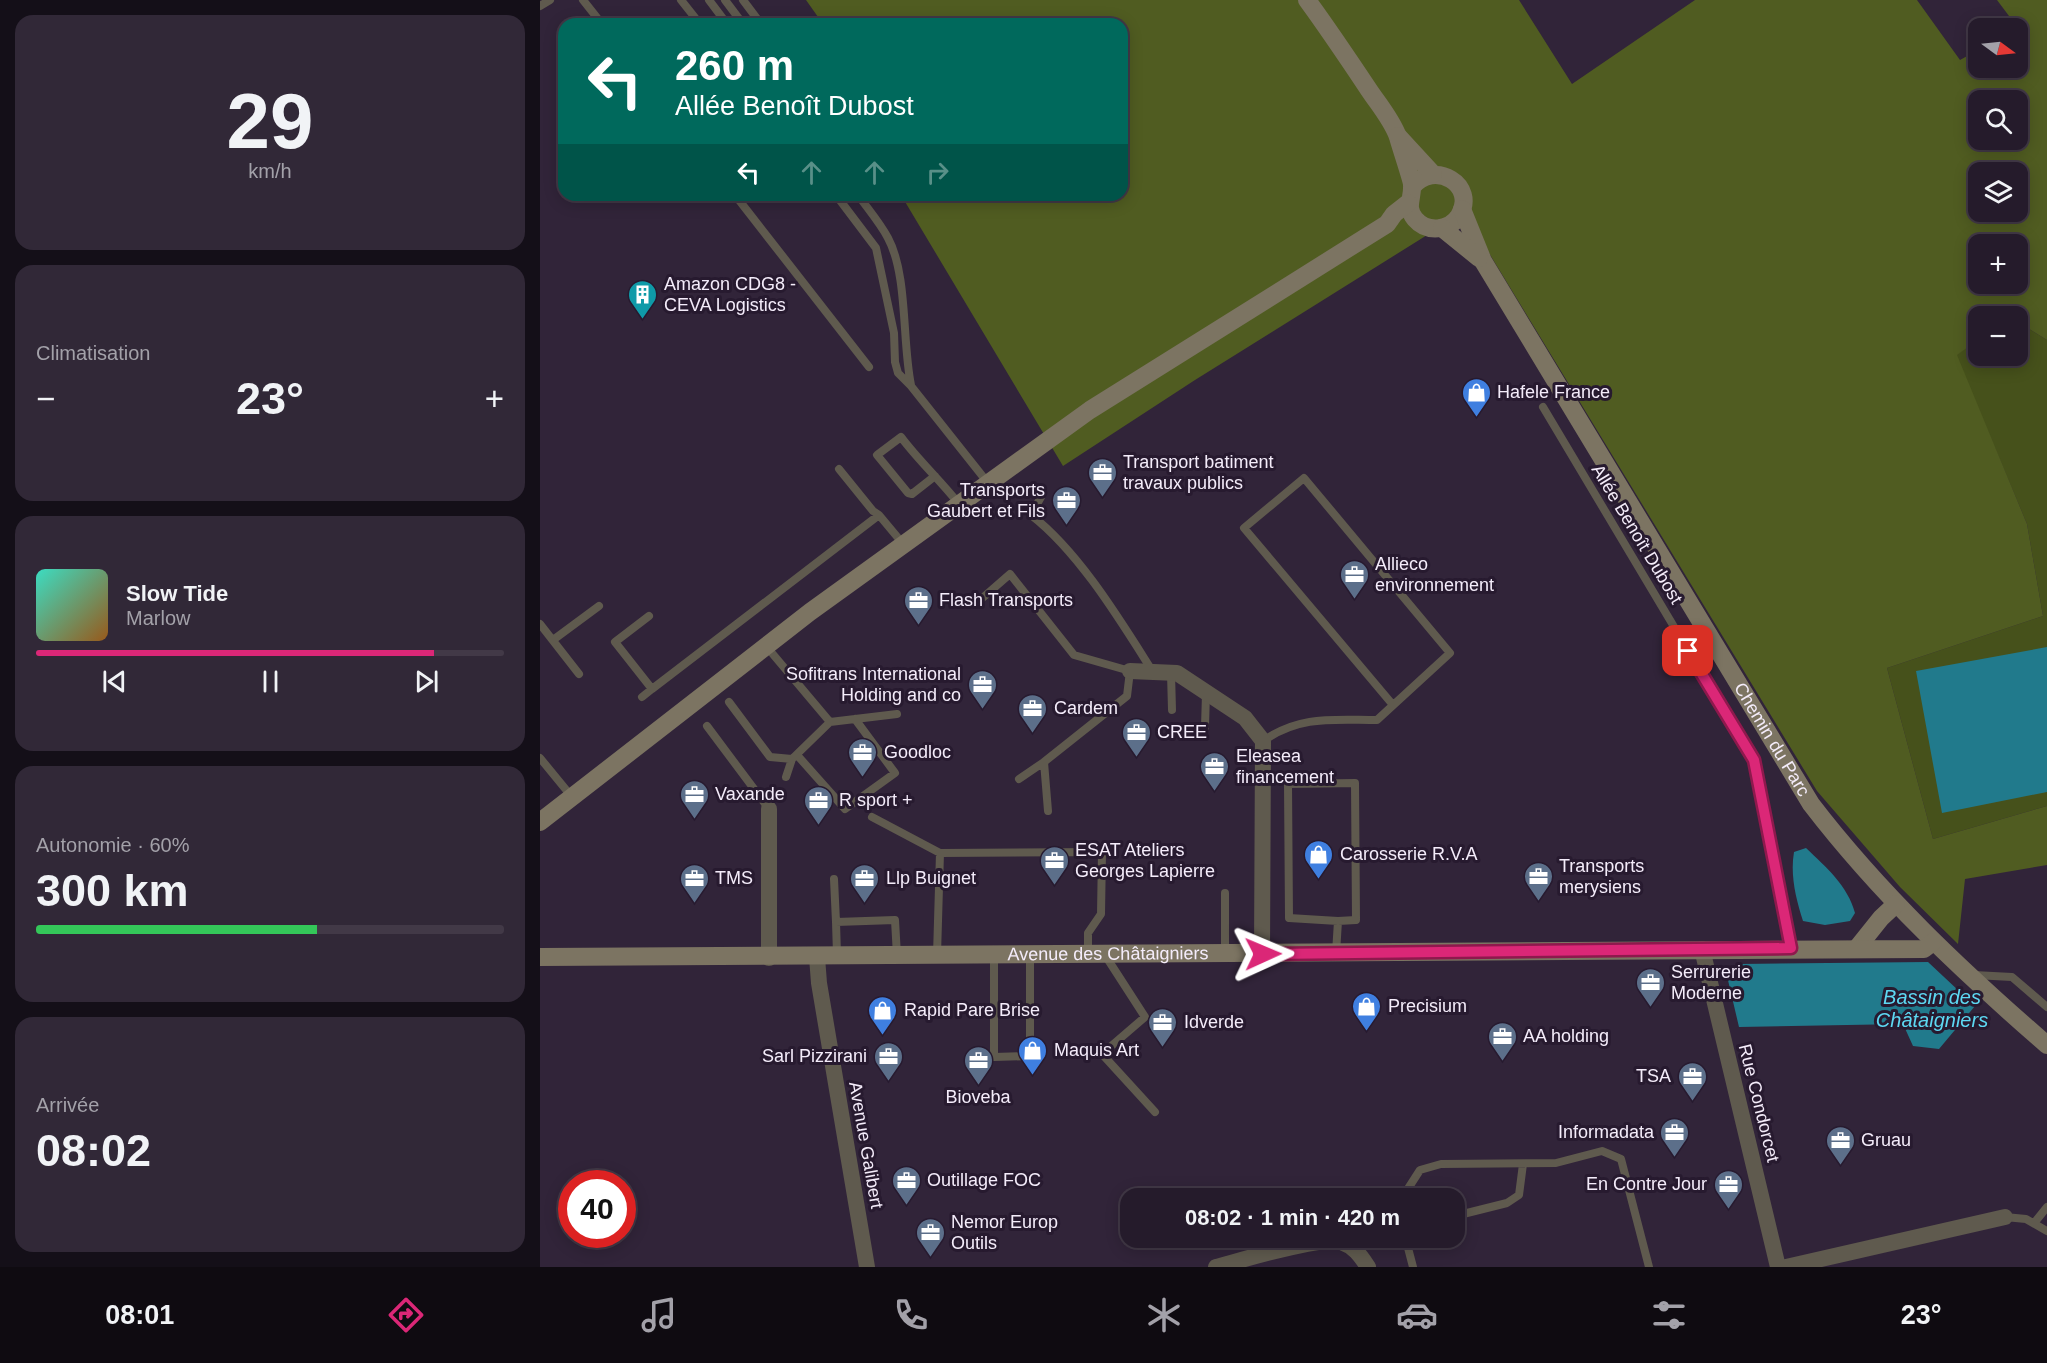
<!DOCTYPE html>
<html lang="fr">
<meta charset="utf-8">
<style>
body{margin:0;font-family:Arial,sans-serif;background:#312837;color:#f1f3f6;height:100vh;display:flex;flex-direction:column;font-size:22px;white-space:nowrap}
*{box-sizing:border-box;margin:0}
p{font-size:20px;color:#a3a1a9}
.icon{flex:none;width:33px;height:33px;fill:none;stroke:currentColor;stroke-width:2;stroke-linecap:round;stroke-linejoin:round}
.map{position:relative;flex:1;overflow:hidden}
.side{display:flex;flex-direction:column;gap:15px;padding:15px;background:#140f18;width:540px}
.side>*{flex:none}
.hud{position:absolute;left:18px;top:18px;width:570px;height:183px;border-radius:18px;box-shadow:0 3px 15px #0003,0 0 0 2px #423947;background:#00695c;color:#fff;overflow:hidden}
.needle{width:39px;rotate:105deg}
.tools{position:absolute;left:1428px;top:18px;display:grid;gap:12px}
.tools a{display:grid;place-items:center;width:60px;height:60px;border-radius:12px;background:#251b2b;box-shadow:0 3px 15px #0003,0 0 0 2px #423947;font-size:30px}
.speed{position:absolute;left:18px;top:1170px;display:flex;gap:12px;font-size:30px;font-weight:700;text-align:center}
.speed>*{display:grid;place-content:center;width:78px;height:78px;border-radius:50%;background:#251b2b;box-shadow:0 3px 15px #0003,0 0 0 2px #423947;line-height:1}
.speed .limit{border:9px solid #d22;background:#fff;color:#111}
.pin{position:absolute;display:grid;place-items:center;width:51px;height:51px;color:#fff;margin:-26px;border-radius:12px;box-shadow:0 3px 9px #0006}
.me{position:absolute;width:66px;margin:-33px;rotate:89deg;stroke-linejoin:round;filter:drop-shadow(0 0 4px #0008)}
.turn{display:flex;align-items:center;gap:21px;height:126px;padding:0 18px;font-size:27px}
.turn .icon{width:78px;height:78px;stroke-width:2.5}
.turn b{display:block;font-size:42px;line-height:51px}
.lanes{display:flex;align-items:center;height:57px;padding:0 18px;background:#0003;justify-content:center;gap:30px;direction:ltr}
.lanes .off{opacity:.35}
.big{font-size:45px;font-weight:600;line-height:1.1}
.side .tile{flex:1;display:flex;flex-direction:column;justify-content:center;gap:9px;min-width:0;padding:0 21px;border-radius:18px;background:#312837}
.side .dial{align-items:center;gap:0}
.dial b{font-size:78px;line-height:1}
.song{display:flex;align-items:center;gap:18px}
.cover{width:72px;height:72px;border-radius:9px;background:linear-gradient(135deg,hsl(170 70% 55%),hsl(30 70% 35%))}
.played{height:6px;border-radius:3px;background:linear-gradient(90deg,#db2777 85%,#423947 85%)}
.keys{display:flex;justify-content:space-around;direction:ltr}
.heat{display:flex;justify-content:space-between;align-items:center;font-size:33px;direction:ltr}
.charge{height:9px;border-radius:4px;background:linear-gradient(90deg,#34c759 60%,#423947 0)}
.trip{position:absolute;left:580px;top:1188px;width:345px;height:60px;border-radius:18px;background:#251b2b;box-shadow:0 3px 15px #0003,0 0 0 2px #423947;font-weight:600;line-height:60px;text-align:center}
.dock{display:flex;height:96px;justify-content:space-around;align-items:center;background:#0f0b11;color:#a3a1a9}
.dock .icon{width:42px;height:42px}
.dock .on{color:#db2777}
.dock b{font-size:27px;color:#f1f3f6}
main{display:flex;flex:1;min-height:0}
.map>svg:first-child{display:block}
.green{fill:#46511b}
.forest{fill:#505c21;fill-rule:evenodd}
.water{fill:#217a8c}
.lines{fill:none;stroke-linecap:round;stroke-linejoin:round}
.lane{stroke:#5f5a4e;stroke-width:8}
.street{stroke:#5f5a4e;stroke-width:16}
.secondary{stroke:#7c7462;stroke-width:18}
.route-casing{stroke:#8e194d;stroke-width:15}
.route{stroke:#db2777;stroke-width:10}
.labels{text-anchor:middle;stroke-width:6;stroke-linejoin:round;paint-order:stroke}
.poi-label{font-size:18px;fill:#f4ecfa;stroke:#271a2f;text-anchor:start}
.street-label{font-size:18px;fill:#f4ecfa;stroke:#271a2f}
.water-label{font-size:20px;font-style:italic;fill:#5dd8f2;stroke:#271a2f}
</style>
<main>
<section class="side">
<div class="tile dial"><b>29</b><p>km/h</p></div>
<div class="tile"><p>Climatisation</p>
<div class="heat"><a>−</a><b class="big">23°</b><a>+</a></div>
</div>
<div class="tile">
<div class="song"><i class="cover"></i><div><b>Slow Tide</b><p>Marlow</p></div></div>
<div class="played"></div>
<div class="keys"><svg class="icon" aria-label="previous" viewBox="0 0 24 24"><path d="M18 5L8 12l10 7zM5 5v14"/></svg><svg class="icon" aria-label="pause" viewBox="0 0 24 24"><path d="M8 5v14M16 5v14"/></svg><svg class="icon" aria-label="next" viewBox="0 0 24 24"><path d="M6 5l10 7-10 7zM19 5v14"/></svg></div>
</div>
<div class="tile"><p>Autonomie · 60%</p><b class="big">300 km</b><div class="charge"></div></div>
<div class="tile"><p>Arrivée</p><b class="big">08:02</b></div>
</section>
<div class="map">
<svg width="1507" height="1267" viewBox="0 0 1507 1267">
<rect width="100%" height="100%" fill="#312439"/>
<path class="green" d="M 1478,322 L 1507,340 L 1507,806 L 1393,839 L 1347,668 L 1503,616 L 1487,524 L 1416,355 L 1438,340 L 1438,356 L 1478,356 Z"/>
<path class="forest" d="M 266,0 L 979,0 L 1032,84 L 1155,0 L 1377,0 L 1420,60 L 1438,50 L 1438,68 L 1478,68 L 1478,28 L 1457,0 L 1507,0 L 1507,340 L 1478,322 L 1478,316 L 1438,316 L 1438,340 L 1417,355 L 1487,524 L 1503,616 L 1347,668 L 1393,839 L 1507,806 L 1507,865 L 1425,879 L 1418,944 L 1360,887 L 1277,791 L 924,212 L 655,380 L 523,466 L 361,195 L 582,195 L 582,24 L 283,24 ZM 1438,100 L 1478,100 L 1478,140 L 1438,140 ZM 1438,172 L 1478,172 L 1478,212 L 1438,212 ZM 1438,244 L 1478,244 L 1478,284 L 1438,284 Z"/>
<path class="water" d="M 1507,647 L 1507,792 L 1402,813 L 1376,671 Z
M 1266,848 C 1286,867 1308,886 1315,913 L 1310,921 L 1285,925 L 1263,921 C 1256,899 1250,875 1254,852 Z
M 1388,962 L 1435,1006 L 1399,1049 L 1373,1046 L 1363,1024 L 1199,1027 L 1187,976 L 1200,964 Z"/>
<g class="lines">
<path class="lane" d="M 43,0 L 62,24
M 141,0 L 160,24
M 169,0 L 187,24
M 185,0 L 203,24
M 203,0 L 221,24
M 0,6 L 10,0
M 195,195 L 329,367
M 296,195 L 336,248 L 354,333 L 355,362 L 358,373 L 371,386 L 448,483
M 318,195 C 328,209 340,223 348,238 C 368,275 362,342 371,385
M 1003,407 L 1214,761 L 1251,948
M 299,469 L 333,511 L 339,515
M 395,476 L 372,494 L 368,493 L 337,455 L 361,437 C 379,461 400,480 419,504
M 501,497 L 491,515 C 539,552 580,620 613,672
M 439,601 L 470,574 L 534,655 L 590,671 L 587,696 L 504,762 L 508,811
M 109,616 L 75,642 L 112,689 L 339,515 L 364,545
M 0,624 L 39,674
M 13,640 L 59,606
M 226,646 L 290,722 L 252,759 L 246,777
M 631,673 L 632,710
M 102,697 L 112,689
M 189,702 L 230,757 L 252,759
M 290,722 L 357,714
M 167,726 L 229,809
M 665,727 L 666,693
M 723,741 C 760,715 793,720 837,720 L 910,653 L 764,478 L 704,528 L 853,705
M 257,755 L 305,809 L 355,773 L 315,719
M 0,758 L 32,797
M 479,779 L 504,762
M 332,817 L 400,853 L 397,955
M 400,853 L 562,852 L 561,914 L 548,933 L 548,955
M 294,879 L 296,922
M 796,953 L 798,921 L 816,920 L 815,783 L 748,784 L 749,918 L 798,921
M 685,954 L 685,893
M 297,955 L 296,922 L 355,920 L 357,956
M 565,955 L 605,1017 L 562,1054 L 615,1112
M 454,956 L 454,1057 L 490,1056 L 490,955
M 1434,975 L 1472,977 L 1507,1007
M 862,1198 L 880,1170 L 901,1164 L 1016,1163 L 1062,1151 L 1081,1159 L 1109,1267
M 915,1216 L 967,1203 L 979,1195 L 983,1164
M 1465,1217 L 1486,1219 L 1507,1231
M 1495,1222 L 1507,1207
M 869,1238 L 867,1244 L 873,1267
M 815,1249 L 824,1238"/>
<path class="street" d="M 590,671 L 637,673 L 705,718 L 723,741 L 722,954
M 229,809 L 229,958
M 1162,949 L 1238,1267
M 277,957 L 279,983 L 327,1267
M 676,1267 C 699,1261 783,1235 801,1242 C 815,1247 820,1255 828,1267
M 1246,1267 L 1465,1217"/>
<g class="secondary">
<path d="M 767,0 C 789,30 809,60 829,90 C 839,105 852,120 858,137 C 860,145 872,180 872,185 C 873,198 865,207 875,219 C 887,233 909,231 919,216 C 938,185 894,159 872,187"/>
<path d="M 858,136 L 893,174"/>
<path id="s1" d="M 922,209 L 943,261 L 1271,804 C 1340,894 1422,971 1507,1045"/>
<path d="M 902,228 L 939,258"/>
<path d="M 0,822 L 270,612 L 550,410 L 847,224 L 854,214 L 868,203"/>
<path d="M 1317,948 L 1341,918 L 1356,904"/>
<path id="s2" d="M 0,957 L 1384,949 L 1393,942"/>
</g>
</g>
<g class="lines">
<defs>
<path id="route" d="M 723,954 L 1251,948 L 1214,760 L 1148,651"/>
</defs>
<use href="#route" class="route-casing"/>
<use href="#route" class="route"/>
</g>
<defs>
<symbol id="building-pin" viewBox="-11 -11 22 30"><path d="M0 17L-7.5 6A9.5 9.5 0 1 1 7.5 6Z" fill="#0f9aa8" stroke="#271a2f"/><path d="M-4-6H4V6H1V3H-1V6H-4ZM-2.5-4.3h1.7v1.8h-1.7ZM.8-4.3h1.7v1.8H.8ZM-2.5-1h1.7V.8h-1.7ZM.8-1h1.7V.8H.8Z" fill="#fff"/></symbol>
<symbol id="shop-pin" viewBox="-11 -11 22 30"><path d="M0 17L-7.5 6A9.5 9.5 0 1 1 7.5 6Z" fill="#3f7fe0" stroke="#271a2f"/><path d="M-5-2.5h2.3a2.7 3.5 0 0 1 5.4 0H5L5.5 6h-11ZM-1.5-2.5h3a1.5 2.3 0 0 0-3 0Z" fill="#fff"/></symbol>
<symbol id="office-pin" viewBox="-11 -11 22 30"><path d="M0 17L-7.5 6A9.5 9.5 0 1 1 7.5 6Z" fill="#5c6f8a" stroke="#271a2f"/><path d="M-6-3h4V-5.5h4V-3h4V5H-6ZM-1-4.5V-3h2v-1.5ZM-6 0V1H6V0Z" fill="#fff"/></symbol>
</defs>
<g fill-rule="evenodd">
<use href="#building-pin" x="86" y="278" width="33" height="45"/>
<use href="#shop-pin" x="920" y="376" width="33" height="45"/>
<use href="#office-pin" x="546" y="456" width="33" height="45"/>
<use href="#office-pin" x="510" y="484" width="33" height="45"/>
<use href="#office-pin" x="798" y="558" width="33" height="45"/>
<use href="#office-pin" x="362" y="584" width="33" height="45"/>
<use href="#office-pin" x="426" y="668" width="33" height="45"/>
<use href="#office-pin" x="476" y="692" width="33" height="45"/>
<use href="#office-pin" x="580" y="716" width="33" height="45"/>
<use href="#office-pin" x="306" y="736" width="33" height="45"/>
<use href="#office-pin" x="658" y="750" width="33" height="45"/>
<use href="#office-pin" x="138" y="778" width="33" height="45"/>
<use href="#office-pin" x="262" y="784" width="33" height="45"/>
<use href="#shop-pin" x="762" y="838" width="33" height="45"/>
<use href="#office-pin" x="498" y="844" width="33" height="45"/>
<use href="#office-pin" x="982" y="860" width="33" height="45"/>
<use href="#office-pin" x="138" y="862" width="33" height="45"/>
<use href="#office-pin" x="308" y="862" width="33" height="45"/>
<use href="#office-pin" x="1094" y="966" width="33" height="45"/>
<use href="#shop-pin" x="810" y="990" width="33" height="45"/>
<use href="#shop-pin" x="326" y="994" width="33" height="45"/>
<use href="#office-pin" x="606" y="1006" width="33" height="45"/>
<use href="#office-pin" x="946" y="1020" width="33" height="45"/>
<use href="#shop-pin" x="476" y="1034" width="33" height="45"/>
<use href="#office-pin" x="332" y="1040" width="33" height="45"/>
<use href="#office-pin" x="422" y="1044" width="33" height="45"/>
<use href="#office-pin" x="1136" y="1060" width="33" height="45"/>
<use href="#office-pin" x="1118" y="1116" width="33" height="45"/>
<use href="#office-pin" x="1284" y="1124" width="33" height="45"/>
<use href="#office-pin" x="350" y="1164" width="33" height="45"/>
<use href="#office-pin" x="1172" y="1168" width="33" height="45"/>
<use href="#office-pin" x="374" y="1216" width="33" height="45"/>
</g>
<g class="labels">
<g class="poi-label">
<text x="124" y="290">Amazon CDG8 -<tspan x="124" dy="21">CEVA Logistics</tspan></text>
<text x="957" y="398">Hafele France</text>
<text x="583" y="468">Transport batiment<tspan x="583" dy="21">travaux publics</tspan></text>
<text x="505" y="496" text-anchor="end">Transports<tspan x="505" dy="21">Gaubert et Fils</tspan></text>
<text x="835" y="570">Allieco<tspan x="835" dy="21">environnement</tspan></text>
<text x="399" y="606">Flash Transports</text>
<text x="421" y="680" text-anchor="end">Sofitrans International<tspan x="421" dy="21">Holding and co</tspan></text>
<text x="514" y="714">Cardem</text>
<text x="617" y="738">CREE</text>
<text x="344" y="758">Goodloc</text>
<text x="696" y="762">Eleasea<tspan x="696" dy="21">financement</tspan></text>
<text x="175" y="800">Vaxande</text>
<text x="299" y="806">R sport +</text>
<text x="535" y="856">ESAT Ateliers<tspan x="535" dy="21">Georges Lapierre</tspan></text>
<text x="800" y="860">Carosserie R.V.A</text>
<text x="1019" y="872">Transports<tspan x="1019" dy="21">merysiens</tspan></text>
<text x="175" y="884">TMS</text>
<text x="346" y="884">Llp Buignet</text>
<text x="1131" y="978">Serrurerie<tspan x="1131" dy="21">Moderne</tspan></text>
<text x="848" y="1012">Precisium</text>
<text x="364" y="1016">Rapid Pare Brise</text>
<text x="644" y="1028">Idverde</text>
<text x="983" y="1042">AA holding</text>
<text x="514" y="1056">Maquis Art</text>
<text x="327" y="1062" text-anchor="end">Sarl Pizzirani</text>
<text x="1131" y="1082" text-anchor="end">TSA</text>
<text x="438" y="1103" text-anchor="middle">Bioveba</text>
<text x="1114" y="1138" text-anchor="end">Informadata</text>
<text x="1321" y="1146">Gruau</text>
<text x="387" y="1186">Outillage FOC</text>
<text x="1167" y="1190" text-anchor="end">En Contre Jour</text>
<text x="411" y="1228">Nemor Europ<tspan x="411" dy="21">Outils</tspan></text>
</g>
<g class="street-label">
<text transform="translate(1097 534) rotate(59)" y="6">Allée Benoît Dubost</text>
<text dy="6" stroke="none"><textPath href="#s1" startOffset="615">Chemin du Parc</textPath></text>
<text dy="6" stroke="none"><textPath href="#s2" startOffset="568">Avenue des Châtaigniers</textPath></text>
<text transform="translate(1219 1103) rotate(76)" y="6">Rue Condorcet</text>
<text transform="translate(326 1145) rotate(80)" y="6">Avenue Galibert</text>
</g>
<g class="water-label">
<text x="1392" y="1004">Bassin des<tspan x="1392" dy="23">Châtaigniers</tspan></text>
</g>
</g>
</svg>
<div class="tools">
<a><svg class="needle" viewBox="-14 -14 28 28"><path d="M0-13l5 13h-10z" fill="#e53935"/><path d="M0 13l5-13h-10z" fill="#a3a1a9"/></svg></a>
<a><svg class="icon" aria-label="search" viewBox="0 0 24 24"><circle cx="10" cy="10" r="6"/><path d="M15 15l6 6"/></svg></a>
<a><svg class="icon" aria-label="layers" viewBox="0 0 24 24"><path d="M12 4l9 5-9 5-9-5zM3 14l9 5 9-5"/></svg></a>
<a>+</a>
<a>−</a>
</div>
<div class="speed"><div class="limit">40</div></div>
<div class="pin" style="left:1148px;top:651px;background:#d93025"><svg class="icon" aria-label="arrive" viewBox="0 0 24 24"><path d="M6 21V4h12l-3 4 3 4H6"/></svg></div>
<svg class="me" style="left:723px;top:954px" viewBox="-20 -20 40 40"><path d="M0-17L14 15 0 8-14 15z" fill="#db2777" stroke="#fff" stroke-width="4"/></svg>
<div class="trip">08:02 · 1 min · 420 m</div>
<div class="hud">
<div class="turn"><svg class="icon" aria-label="left" viewBox="0 0 24 24"><path d="M17 20v-9H6M10 6l-5 5 5 5"/></svg><div><b>260 m</b>Allée Benoît Dubost</div></div>
<div class="lanes"><svg class="icon" aria-label="left" viewBox="0 0 24 24"><path d="M17 20v-9H6M10 6l-5 5 5 5"/></svg><svg class="icon off" aria-label="ahead" viewBox="0 0 24 24"><path d="M12 20V5M6 11l6-6 6 6"/></svg><svg class="icon off" aria-label="ahead" viewBox="0 0 24 24"><path d="M12 20V5M6 11l6-6 6 6"/></svg><svg class="icon off" aria-label="right" viewBox="0 0 24 24"><path d="M7 20v-9h11M14 6l5 5-5 5"/></svg></div>
</div>
</div>
</main>
<nav class="dock">
<b>08:01</b>
<svg class="icon on" aria-label="directions" viewBox="0 0 24 24"><path d="M12 3l9 9-9 9-9-9zM9 14v-3h6M13 9l2 2-2 2"/></svg>
<svg class="icon" aria-label="music" viewBox="0 0 24 24"><path d="M9 18V5l10-2v13"/><circle cx="6" cy="18" r="3"/><circle cx="16" cy="16" r="3"/></svg>
<svg class="icon" aria-label="phone" viewBox="0 0 24 24"><path d="M5 4h4l2 5-3 2q2 4 5 5l2-3 5 2v4C11 20 4 13 5 4z"/></svg>
<svg class="icon" aria-label="climate" viewBox="0 0 24 24"><path d="M12 3v18M4 7l16 10M4 17L20 7"/></svg>
<svg class="icon" aria-label="car" viewBox="0 0 24 24"><path d="M5 17H2v-5l4-1 3-4h7l3 4 3 1v5h-3M9 17h6M6 11h13"/><circle cx="7" cy="17" r="2"/><circle cx="17" cy="17" r="2"/></svg>
<svg class="icon" aria-label="filters" viewBox="0 0 24 24"><path d="M4 7h16M4 17h16"/><circle cx="9" cy="7" r="2"/><circle cx="15" cy="17" r="2"/></svg>
<b>23°</b>
</nav>
